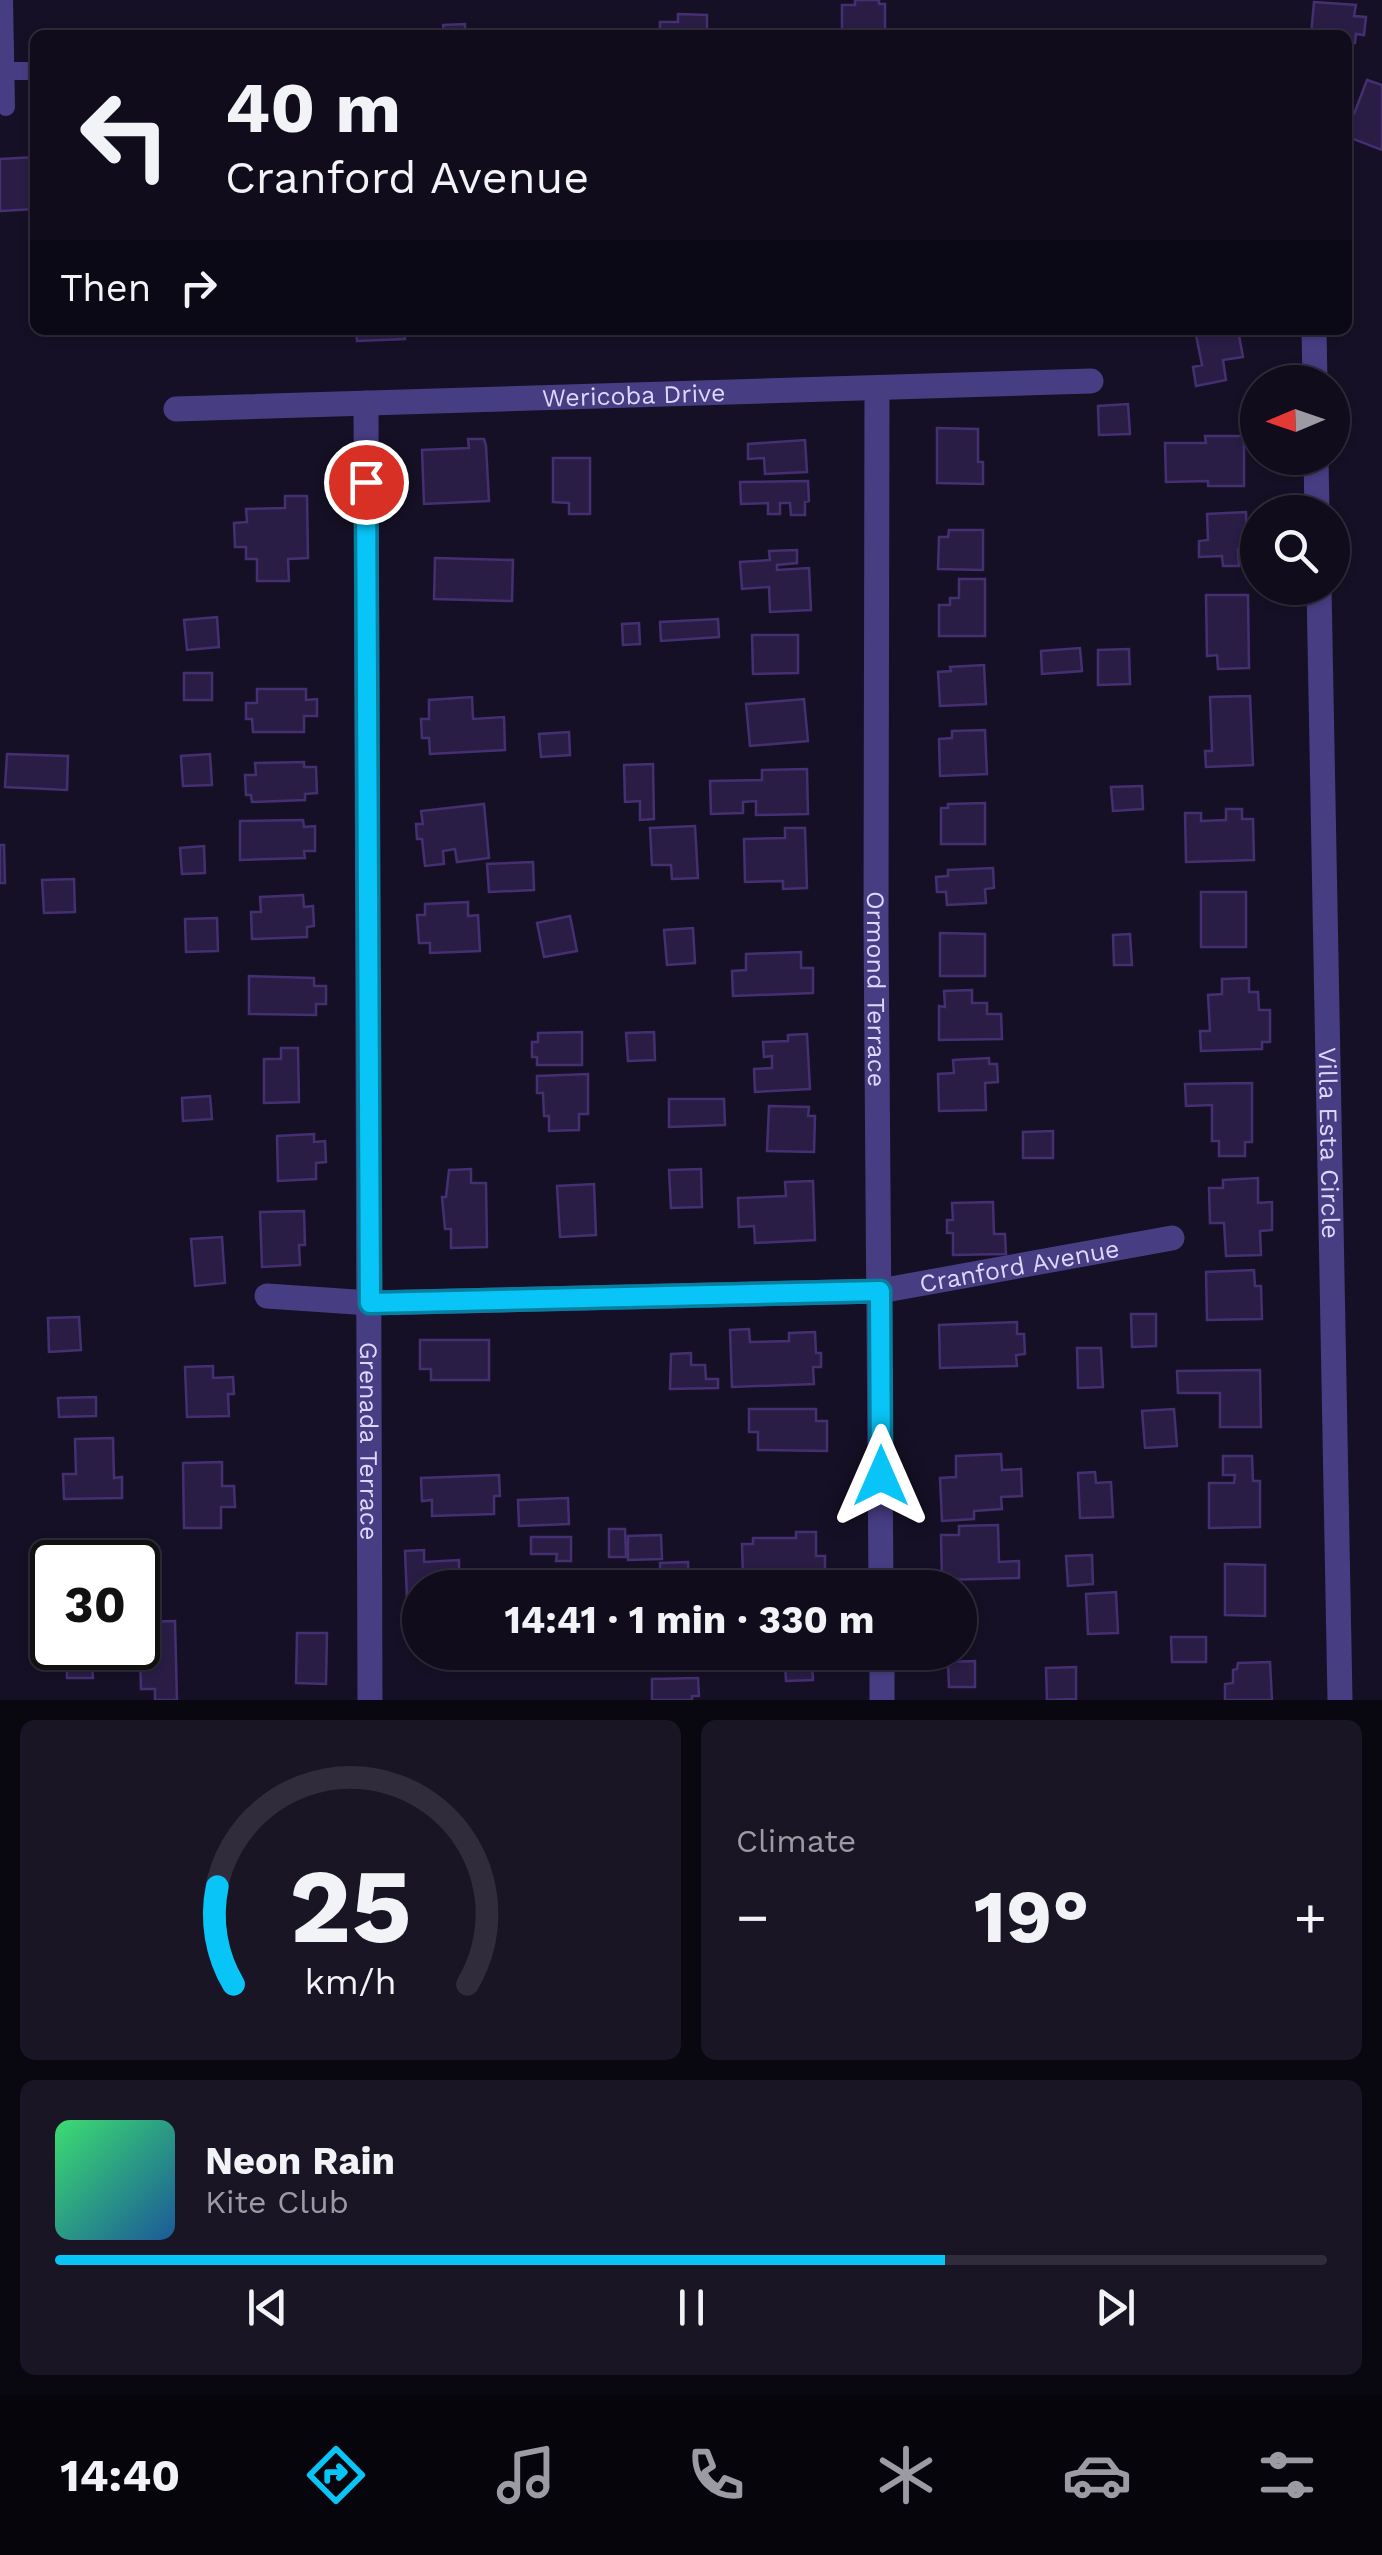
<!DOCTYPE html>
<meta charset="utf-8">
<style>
body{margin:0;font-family:"Work Sans",sans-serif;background:#191525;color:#f1f3f6;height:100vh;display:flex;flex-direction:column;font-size:38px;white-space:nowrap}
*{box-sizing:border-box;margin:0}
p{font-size:32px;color:#9c9ba3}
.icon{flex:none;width:55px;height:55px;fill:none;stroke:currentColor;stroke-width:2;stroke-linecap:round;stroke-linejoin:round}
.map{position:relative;height:1700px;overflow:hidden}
.sheet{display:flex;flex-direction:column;gap:20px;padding:20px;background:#09070f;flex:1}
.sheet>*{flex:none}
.banner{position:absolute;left:30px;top:30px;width:1322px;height:305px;border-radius:15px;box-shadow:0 2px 8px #0004,0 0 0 2px #302c3b;background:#100c1c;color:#f1f3f6;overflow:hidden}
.needle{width:65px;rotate:268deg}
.buttons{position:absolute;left:1240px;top:365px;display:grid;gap:20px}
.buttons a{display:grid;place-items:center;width:110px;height:110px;border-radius:50%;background:#100c1c;box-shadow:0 2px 8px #0004,0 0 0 2px #302c3b;font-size:50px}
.speed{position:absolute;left:30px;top:1540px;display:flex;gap:20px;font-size:50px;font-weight:700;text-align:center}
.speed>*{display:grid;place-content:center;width:130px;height:130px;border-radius:50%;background:#100c1c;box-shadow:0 2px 8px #0004,0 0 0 2px #302c3b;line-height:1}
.speed .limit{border:5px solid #111;border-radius:15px;background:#fff;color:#111}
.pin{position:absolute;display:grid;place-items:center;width:85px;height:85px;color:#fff;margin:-42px;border:5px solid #fff;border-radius:50%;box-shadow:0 2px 10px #0007}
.me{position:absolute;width:110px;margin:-55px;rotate:0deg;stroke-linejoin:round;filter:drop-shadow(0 0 8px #0008)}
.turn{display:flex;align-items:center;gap:35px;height:210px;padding:0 30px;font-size:45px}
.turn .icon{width:130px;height:130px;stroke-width:2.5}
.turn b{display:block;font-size:70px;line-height:85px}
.then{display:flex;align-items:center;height:95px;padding:0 30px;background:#0003;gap:20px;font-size:38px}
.big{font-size:75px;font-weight:700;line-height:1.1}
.sheet .widget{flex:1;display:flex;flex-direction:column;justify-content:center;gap:15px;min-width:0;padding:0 35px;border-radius:15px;background:#191525}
.sheet .dial{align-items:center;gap:0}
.dial svg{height:260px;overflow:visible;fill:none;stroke:#302c3b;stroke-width:7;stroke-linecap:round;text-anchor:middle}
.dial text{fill:#f1f3f6;stroke:none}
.song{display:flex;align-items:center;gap:30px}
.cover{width:120px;height:120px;border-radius:15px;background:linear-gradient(135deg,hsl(140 70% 55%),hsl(210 70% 35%))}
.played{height:10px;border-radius:5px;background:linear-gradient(90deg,#09c5f7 70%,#302c3b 70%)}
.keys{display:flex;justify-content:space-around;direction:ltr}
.heat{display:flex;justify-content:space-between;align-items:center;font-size:55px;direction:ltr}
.sheet .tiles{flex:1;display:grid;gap:20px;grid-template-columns:1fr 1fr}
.widget:last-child{grid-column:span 2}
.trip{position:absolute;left:402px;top:1570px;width:575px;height:100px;border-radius:50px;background:#100c1c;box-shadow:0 2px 8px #0004,0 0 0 2px #302c3b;font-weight:700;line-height:100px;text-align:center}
.menu{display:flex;height:160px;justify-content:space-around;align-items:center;background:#06050b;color:#9c9ba3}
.menu .icon{width:70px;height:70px}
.menu .on{color:#09c5f7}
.menu b{font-size:45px;color:#f1f3f6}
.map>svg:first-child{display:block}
.building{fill:#291d46;stroke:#442f71;stroke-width:2.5}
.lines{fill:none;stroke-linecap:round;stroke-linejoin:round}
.lane{stroke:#473d83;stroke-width:18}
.street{stroke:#473d83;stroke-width:25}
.route-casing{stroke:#0680a1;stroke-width:25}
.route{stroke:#09c5f7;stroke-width:18}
.labels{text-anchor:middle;stroke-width:10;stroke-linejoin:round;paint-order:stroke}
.street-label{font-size:25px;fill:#dfd6fe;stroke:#161026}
</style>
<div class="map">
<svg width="1382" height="1700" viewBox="0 0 1382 1700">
<rect width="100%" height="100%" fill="#161026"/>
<path class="building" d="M 855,0 L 879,0 L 879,4 L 885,4 L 885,35 L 842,35 L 842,5 L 855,5 Z
M 1314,2 L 1356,5 L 1354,16 L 1366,17 L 1364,35 L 1356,34 L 1355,43 L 1348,43 L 1348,35 L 1311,35 Z
M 678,14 L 707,15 L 707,35 L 660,35 L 660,22 L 678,22 Z
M 465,24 L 465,33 L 471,35 L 444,35 L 443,25 Z
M 1367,80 L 1382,85 L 1382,150 L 1348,137 L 1348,111 L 1354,114 Z
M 35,157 L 35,209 L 0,211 L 0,159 Z
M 356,330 L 404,330 L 405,339 L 357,341 Z
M 541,330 L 581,330 L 581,333 L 541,335 Z
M 1195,330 L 1238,330 L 1243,357 L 1223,360 L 1226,380 L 1196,386 L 1193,367 L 1202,365 Z
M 1128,404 L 1130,434 L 1099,435 L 1098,406 Z
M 937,428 L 978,429 L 978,462 L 983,462 L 983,484 L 937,483 Z
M 1205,436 L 1244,436 L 1244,486 L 1208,486 L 1208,481 L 1166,482 L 1165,443 L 1206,443 Z
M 468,439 L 484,439 L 486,446 L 489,501 L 424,504 L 422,450 L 469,448 Z
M 805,440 L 807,472 L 765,474 L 764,458 L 748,459 L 748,444 Z
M 553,458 L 590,458 L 590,514 L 569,514 L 569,503 L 553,502 Z
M 808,481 L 809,501 L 805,502 L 805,515 L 791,515 L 790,503 L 780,503 L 780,514 L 768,514 L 768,503 L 741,504 L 740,482 Z
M 285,496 L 307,496 L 308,558 L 288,559 L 289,581 L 257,581 L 257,559 L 246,559 L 246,547 L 235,547 L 234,523 L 247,522 L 246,509 L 285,508 Z
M 1246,512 L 1247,549 L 1238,549 L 1239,566 L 1223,566 L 1222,556 L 1199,557 L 1199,541 L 1208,540 L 1207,514 Z
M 949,530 L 983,530 L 983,570 L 938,569 L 939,537 L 948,537 Z
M 797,550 L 797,563 L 777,565 L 777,570 L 809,568 L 811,610 L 770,612 L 769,587 L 742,589 L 740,562 L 770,560 L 769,551 Z
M 435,558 L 513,560 L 512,601 L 434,599 Z
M 959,579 L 985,579 L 985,636 L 939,636 L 939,605 L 950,605 L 950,598 L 959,598 Z
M 1206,595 L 1248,595 L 1249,668 L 1218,669 L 1217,655 L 1207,656 Z
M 217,617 L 219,647 L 187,650 L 184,620 Z
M 718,619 L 719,637 L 661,641 L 660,622 Z
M 639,623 L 640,644 L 623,645 L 622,624 Z
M 752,635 L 798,635 L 798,673 L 753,674 Z
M 1080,648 L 1082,671 L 1042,674 L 1041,651 Z
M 1129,649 L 1130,684 L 1098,685 L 1098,650 Z
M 984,665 L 986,704 L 940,706 L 938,672 L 951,671 L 950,667 Z
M 184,673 L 212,673 L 212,700 L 184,700 Z
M 257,689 L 306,689 L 306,700 L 317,699 L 317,716 L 304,716 L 304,732 L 253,732 L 252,719 L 246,719 L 246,703 L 257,703 Z
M 1250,696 L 1253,765 L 1206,767 L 1205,751 L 1212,751 L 1210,697 Z
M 472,697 L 473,719 L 504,717 L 505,750 L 430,754 L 429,738 L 422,738 L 421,719 L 429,719 L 429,700 Z
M 804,699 L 808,741 L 750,746 L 746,704 Z
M 985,730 L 987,774 L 940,776 L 939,739 L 952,738 L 952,731 Z
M 569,732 L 570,755 L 541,757 L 539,734 Z
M 7,754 L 68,756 L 67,790 L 5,787 Z
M 210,754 L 212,785 L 183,786 L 181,756 Z
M 304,762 L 304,767 L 316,767 L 317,793 L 305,794 L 305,800 L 252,802 L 251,795 L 246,795 L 245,775 L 256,775 L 255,763 Z
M 653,764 L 654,819 L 640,820 L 640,801 L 625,802 L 624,765 Z
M 807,769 L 808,814 L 756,815 L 756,801 L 743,802 L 743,813 L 711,814 L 710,781 L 762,780 L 762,770 Z
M 1142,786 L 1143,809 L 1113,811 L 1111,787 Z
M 985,803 L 985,844 L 941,844 L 941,808 L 948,808 L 948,804 Z
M 484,804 L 489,858 L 457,862 L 455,849 L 443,851 L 444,864 L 425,866 L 422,839 L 417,839 L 416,824 L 423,824 L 421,811 Z
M 1226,809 L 1242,809 L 1242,819 L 1253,819 L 1254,860 L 1186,862 L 1185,813 L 1201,813 L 1201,821 L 1226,820 Z
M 303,820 L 304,827 L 315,826 L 315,851 L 304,851 L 305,858 L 240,860 L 240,821 Z
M 695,826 L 698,878 L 672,879 L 671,865 L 652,865 L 650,828 Z
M 785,828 L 805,828 L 807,888 L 783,889 L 783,881 L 745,882 L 744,839 L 785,838 Z
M 0,845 L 4,845 L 5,883 L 0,883 Z
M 204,846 L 205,873 L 182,874 L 180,848 Z
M 533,862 L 534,890 L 489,892 L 487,864 Z
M 993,868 L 994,888 L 985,889 L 986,903 L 947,905 L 946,892 L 937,892 L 936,877 L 948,876 L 948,870 Z
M 74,879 L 75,912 L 44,913 L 42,880 Z
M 1201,892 L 1246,892 L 1246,947 L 1201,947 Z
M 303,895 L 304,907 L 313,906 L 314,926 L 307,927 L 307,937 L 252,939 L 251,912 L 261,912 L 260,897 Z
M 468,902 L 468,916 L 478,915 L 480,951 L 430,953 L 430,943 L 419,943 L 417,915 L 425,915 L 425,904 Z
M 570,916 L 577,951 L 544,957 L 537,923 Z
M 217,918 L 218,951 L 186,952 L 185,919 Z
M 693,928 L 695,963 L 667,965 L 664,930 Z
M 940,933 L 985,934 L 985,976 L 940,976 Z
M 1130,934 L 1132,965 L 1114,965 L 1113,935 Z
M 801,952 L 801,968 L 813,968 L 813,993 L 733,996 L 732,971 L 746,970 L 746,954 Z
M 249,976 L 314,978 L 314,986 L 326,986 L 326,1004 L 316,1004 L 316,1015 L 249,1014 Z
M 1249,978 L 1249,992 L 1258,992 L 1259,1010 L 1270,1010 L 1270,1042 L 1262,1042 L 1262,1049 L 1201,1051 L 1200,1031 L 1210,1031 L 1208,995 L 1222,994 L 1222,979 Z
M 972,990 L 972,1003 L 987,1003 L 987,1014 L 1001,1014 L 1002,1039 L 939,1040 L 939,1006 L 945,1007 L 944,991 Z
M 582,1032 L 582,1065 L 537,1065 L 537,1057 L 532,1057 L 532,1042 L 538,1042 L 538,1033 Z
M 654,1032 L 655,1060 L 628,1061 L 626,1033 Z
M 807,1034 L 810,1089 L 755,1092 L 754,1069 L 772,1068 L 772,1056 L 764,1057 L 763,1042 L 788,1041 L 788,1035 Z
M 281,1048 L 298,1048 L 299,1102 L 264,1103 L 264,1059 L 281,1059 Z
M 989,1058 L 989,1064 L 997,1064 L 998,1082 L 985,1083 L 986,1110 L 939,1111 L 938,1074 L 954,1073 L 953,1060 Z
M 588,1074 L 588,1114 L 579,1114 L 579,1130 L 549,1131 L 549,1116 L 544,1116 L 543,1093 L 537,1093 L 537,1076 Z
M 1252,1083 L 1252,1142 L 1245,1142 L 1245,1156 L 1219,1156 L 1219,1141 L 1212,1141 L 1212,1105 L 1186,1106 L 1185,1084 Z
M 210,1096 L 212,1119 L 183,1121 L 182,1098 Z
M 669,1099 L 724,1099 L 725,1125 L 669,1127 Z
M 769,1106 L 809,1107 L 808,1116 L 815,1116 L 814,1152 L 767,1151 Z
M 1053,1131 L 1053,1158 L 1023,1158 L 1023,1132 Z
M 314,1134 L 314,1142 L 325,1141 L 326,1162 L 316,1163 L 316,1179 L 278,1181 L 277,1136 Z
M 471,1169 L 471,1183 L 486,1183 L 487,1247 L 451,1248 L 451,1229 L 445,1229 L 442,1197 L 446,1197 L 449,1170 Z
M 701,1169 L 702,1207 L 671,1208 L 669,1170 Z
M 1258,1178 L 1258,1203 L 1272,1202 L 1272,1230 L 1260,1231 L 1261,1255 L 1226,1256 L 1224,1223 L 1210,1223 L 1209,1188 L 1223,1188 L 1223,1180 Z
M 813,1181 L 815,1240 L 755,1243 L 754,1226 L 739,1227 L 738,1198 L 786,1196 L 785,1182 Z
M 594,1184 L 596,1235 L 560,1237 L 557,1186 Z
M 993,1202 L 994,1234 L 1005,1234 L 1006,1254 L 953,1255 L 953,1233 L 947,1233 L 947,1220 L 953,1220 L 952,1203 Z
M 304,1211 L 305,1245 L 299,1245 L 300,1265 L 262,1267 L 260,1212 Z
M 222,1237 L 225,1283 L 195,1286 L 191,1239 Z
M 1254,1270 L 1255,1286 L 1261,1286 L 1262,1319 L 1207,1320 L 1206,1272 Z
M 1131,1314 L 1156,1314 L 1156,1346 L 1132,1347 Z
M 79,1317 L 81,1350 L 49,1352 L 48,1318 Z
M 1017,1322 L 1017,1334 L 1024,1334 L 1025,1354 L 1016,1355 L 1017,1366 L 940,1368 L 939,1325 Z
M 749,1329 L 750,1342 L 789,1341 L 789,1333 L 815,1332 L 816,1353 L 821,1353 L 821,1367 L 813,1367 L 814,1384 L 732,1387 L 730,1330 Z
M 420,1340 L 489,1340 L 489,1380 L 431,1380 L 431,1369 L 420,1369 Z
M 1077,1348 L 1101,1348 L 1103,1387 L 1078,1388 Z
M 691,1353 L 691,1365 L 705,1365 L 706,1379 L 718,1379 L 718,1388 L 670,1389 L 671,1354 Z
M 213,1366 L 213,1378 L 233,1377 L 234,1394 L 228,1394 L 229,1416 L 187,1417 L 185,1367 Z
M 1260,1370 L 1261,1427 L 1220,1427 L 1220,1393 L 1178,1393 L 1177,1371 Z
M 96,1397 L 96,1416 L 59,1417 L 58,1398 Z
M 749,1409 L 816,1409 L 816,1421 L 827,1421 L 827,1451 L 758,1450 L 758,1432 L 749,1432 Z
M 1174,1409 L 1177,1446 L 1145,1448 L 1142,1411 Z
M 113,1438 L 114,1478 L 122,1477 L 122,1498 L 64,1499 L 63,1474 L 76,1474 L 75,1439 Z
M 1001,1454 L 1002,1470 L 1021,1469 L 1022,1496 L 1001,1497 L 1002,1509 L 974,1511 L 974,1519 L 942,1521 L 940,1478 L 956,1477 L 956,1456 Z
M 1223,1456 L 1252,1456 L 1253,1481 L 1260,1481 L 1260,1527 L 1209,1528 L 1209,1483 L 1234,1483 L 1235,1475 L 1223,1475 Z
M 222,1462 L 222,1486 L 234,1486 L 235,1507 L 221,1507 L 221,1528 L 184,1528 L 183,1463 Z
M 1095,1472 L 1096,1483 L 1111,1482 L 1113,1517 L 1080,1518 L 1078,1473 Z
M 499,1475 L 500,1496 L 494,1496 L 494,1514 L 432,1516 L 432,1500 L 422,1501 L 421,1478 Z
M 568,1498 L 569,1524 L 519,1526 L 518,1500 Z
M 998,1525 L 999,1562 L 1019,1561 L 1019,1578 L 942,1580 L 941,1535 L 959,1535 L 959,1526 Z
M 609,1529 L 625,1529 L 626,1557 L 609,1557 Z
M 796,1532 L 816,1532 L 816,1556 L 825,1556 L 825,1580 L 743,1579 L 742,1544 L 753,1544 L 753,1538 L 796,1538 Z
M 661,1535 L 662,1559 L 628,1560 L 628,1536 Z
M 531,1537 L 571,1537 L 571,1561 L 556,1561 L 557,1554 L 531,1554 Z
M 424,1550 L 424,1562 L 459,1560 L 459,1573 L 470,1573 L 471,1588 L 420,1588 L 420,1599 L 407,1599 L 405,1551 Z
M 1092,1555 L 1093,1584 L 1068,1586 L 1066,1556 Z
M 688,1562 L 689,1588 L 661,1588 L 660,1563 Z
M 1225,1564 L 1265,1565 L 1265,1616 L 1225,1615 Z
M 1116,1592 L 1118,1633 L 1088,1634 L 1086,1594 Z
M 175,1621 L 177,1700 L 155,1700 L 155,1689 L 141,1689 L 139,1622 Z
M 297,1633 L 327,1633 L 326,1684 L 296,1683 Z
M 1171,1637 L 1206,1637 L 1206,1662 L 1172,1662 Z
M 70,1648 L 90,1648 L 93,1678 L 67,1678 L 67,1654 L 70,1654 Z
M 975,1661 L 975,1687 L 949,1687 L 948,1662 Z
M 1270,1662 L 1272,1700 L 1225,1700 L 1225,1684 L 1233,1683 L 1233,1670 L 1237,1669 L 1238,1663 Z
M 812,1664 L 813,1680 L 786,1681 L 785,1665 Z
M 1076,1667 L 1076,1699 L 1047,1700 L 1046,1668 Z
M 698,1678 L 699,1696 L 692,1696 L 692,1700 L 652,1700 L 652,1679 Z"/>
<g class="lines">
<path class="lane" d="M 4,0 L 6,107
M 5,71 L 35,71"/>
<g class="street">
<path d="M 1314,330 L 1315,382"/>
<path id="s1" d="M 877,389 L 876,925 L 881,1588"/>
<path id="s2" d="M 366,403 L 370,1700"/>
<path id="s3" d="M 176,409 L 1091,381"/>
<path d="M 1316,458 L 1317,512"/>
<path id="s4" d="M 1319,588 L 1340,1700"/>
<path id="s5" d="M 267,1296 L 370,1303 L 880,1291 L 1172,1238"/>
<path d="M 882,1652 L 882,1700"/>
</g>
</g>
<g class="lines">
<defs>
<path id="route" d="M 366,482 L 370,1303 L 880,1291 L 881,1476"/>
</defs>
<use href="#route" class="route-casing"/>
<use href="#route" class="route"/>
</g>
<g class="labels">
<g class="street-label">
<text dy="9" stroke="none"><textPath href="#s3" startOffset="458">Wericoba Drive</textPath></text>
<text dy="9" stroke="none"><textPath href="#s1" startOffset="600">Ormond Terrace</textPath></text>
<text dy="9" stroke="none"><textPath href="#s4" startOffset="555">Villa Esta Circle</textPath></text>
<text dy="9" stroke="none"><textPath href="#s5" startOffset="755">Cranford Avenue</textPath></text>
<text dy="9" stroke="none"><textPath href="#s2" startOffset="1038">Grenada Terrace</textPath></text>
</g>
</g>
</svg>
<div class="buttons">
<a><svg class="needle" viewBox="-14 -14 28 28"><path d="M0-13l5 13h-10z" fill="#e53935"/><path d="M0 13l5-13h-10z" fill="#9c9ba3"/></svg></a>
<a><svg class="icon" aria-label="search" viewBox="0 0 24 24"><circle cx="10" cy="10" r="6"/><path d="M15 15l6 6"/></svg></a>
</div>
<div class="speed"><div class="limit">30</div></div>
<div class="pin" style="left:366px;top:482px;background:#d93025"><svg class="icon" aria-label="arrive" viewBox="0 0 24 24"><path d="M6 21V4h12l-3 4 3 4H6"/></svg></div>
<svg class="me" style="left:881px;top:1476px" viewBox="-20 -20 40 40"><path d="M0-17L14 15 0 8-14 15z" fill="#09c5f7" stroke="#fff" stroke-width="4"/></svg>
<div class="trip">14:41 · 1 min · 330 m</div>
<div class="banner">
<div class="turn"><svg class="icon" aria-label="left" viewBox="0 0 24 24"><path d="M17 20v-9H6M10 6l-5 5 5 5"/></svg><div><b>40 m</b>Cranford Avenue</div></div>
<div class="then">Then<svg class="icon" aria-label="right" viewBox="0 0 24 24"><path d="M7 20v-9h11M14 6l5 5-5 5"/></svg></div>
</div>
</div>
<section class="sheet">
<div class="tiles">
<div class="widget dial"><svg viewBox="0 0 100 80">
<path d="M14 69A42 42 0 1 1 86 69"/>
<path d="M14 69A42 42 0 0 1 9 39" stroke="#09c5f7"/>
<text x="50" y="56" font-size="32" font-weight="700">25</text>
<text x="50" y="72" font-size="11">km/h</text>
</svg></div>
<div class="widget"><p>Climate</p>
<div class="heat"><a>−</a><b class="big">19°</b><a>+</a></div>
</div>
<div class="widget">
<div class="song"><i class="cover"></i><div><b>Neon Rain</b><p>Kite Club</p></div></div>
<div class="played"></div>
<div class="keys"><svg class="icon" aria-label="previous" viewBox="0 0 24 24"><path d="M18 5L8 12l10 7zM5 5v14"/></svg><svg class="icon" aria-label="pause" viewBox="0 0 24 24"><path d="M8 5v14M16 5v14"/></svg><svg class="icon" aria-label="next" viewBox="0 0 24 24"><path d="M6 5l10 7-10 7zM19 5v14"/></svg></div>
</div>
</div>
</section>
<nav class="menu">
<b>14:40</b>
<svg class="icon on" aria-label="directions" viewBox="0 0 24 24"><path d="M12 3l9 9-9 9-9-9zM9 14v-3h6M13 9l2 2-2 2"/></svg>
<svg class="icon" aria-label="music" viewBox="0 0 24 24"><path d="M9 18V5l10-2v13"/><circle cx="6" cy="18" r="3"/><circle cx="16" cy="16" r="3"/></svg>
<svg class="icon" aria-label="phone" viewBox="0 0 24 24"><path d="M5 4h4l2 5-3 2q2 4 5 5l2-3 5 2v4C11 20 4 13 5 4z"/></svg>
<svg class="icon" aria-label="climate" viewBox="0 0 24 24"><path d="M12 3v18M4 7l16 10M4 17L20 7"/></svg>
<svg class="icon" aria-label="car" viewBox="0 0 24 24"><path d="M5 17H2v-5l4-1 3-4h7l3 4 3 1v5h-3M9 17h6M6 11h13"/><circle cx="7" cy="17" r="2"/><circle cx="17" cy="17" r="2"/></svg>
<svg class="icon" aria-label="filters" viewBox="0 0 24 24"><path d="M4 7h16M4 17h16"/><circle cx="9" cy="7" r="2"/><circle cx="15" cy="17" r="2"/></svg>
</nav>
